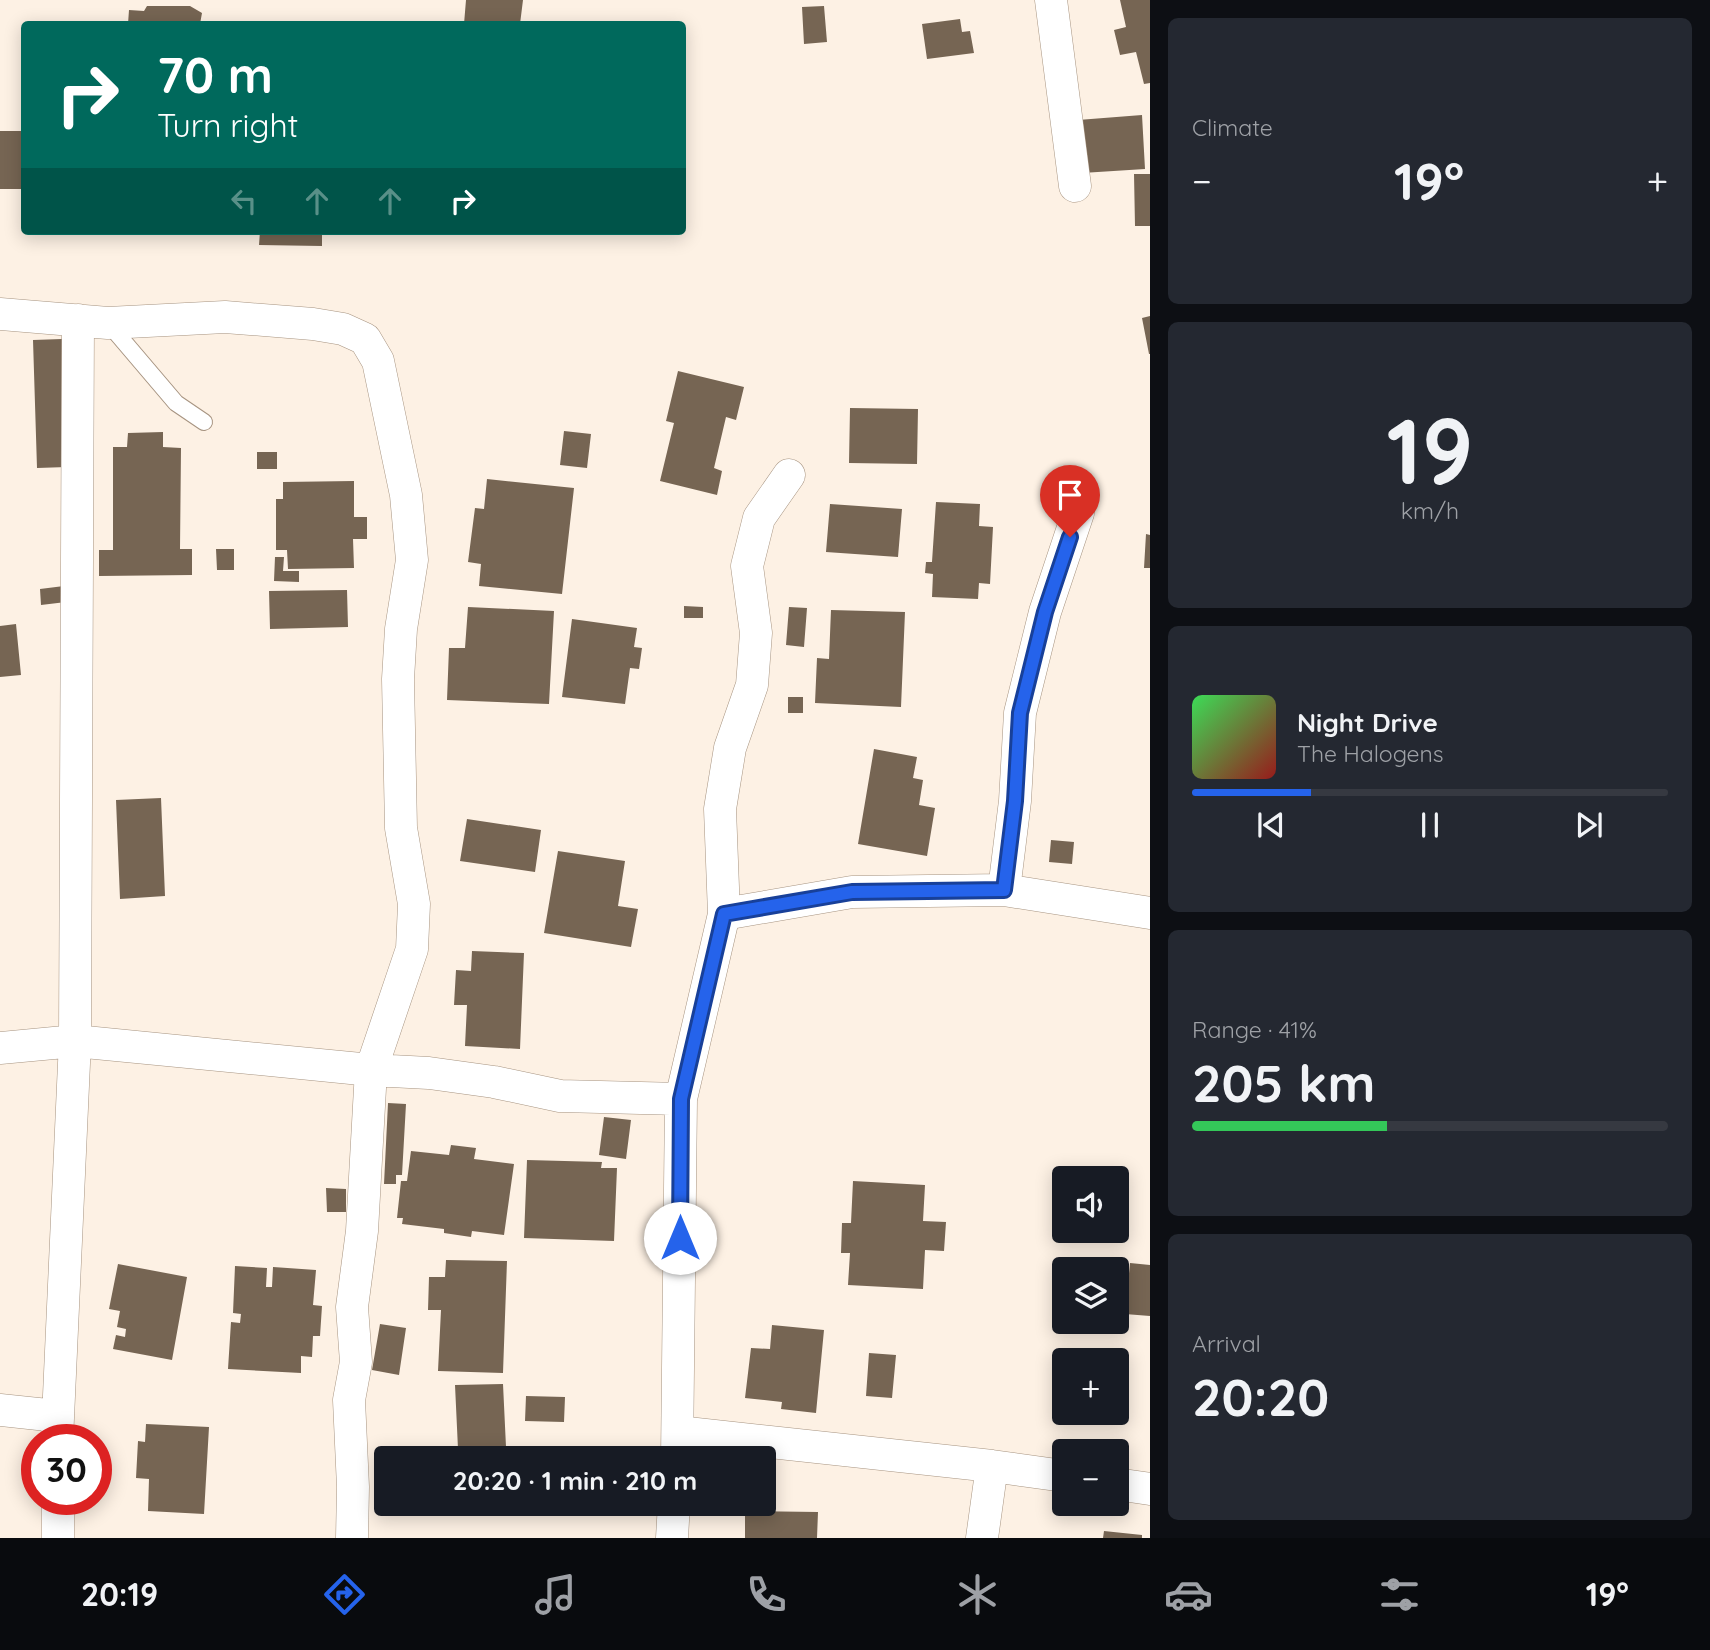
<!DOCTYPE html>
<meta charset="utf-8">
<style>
body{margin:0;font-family:Quicksand,sans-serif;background:#242831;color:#f1f3f6;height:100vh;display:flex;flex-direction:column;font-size:26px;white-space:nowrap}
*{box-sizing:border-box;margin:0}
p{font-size:23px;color:#9ea1a6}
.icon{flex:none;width:38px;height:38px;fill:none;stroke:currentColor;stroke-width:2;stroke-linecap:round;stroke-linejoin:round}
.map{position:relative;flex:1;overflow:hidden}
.side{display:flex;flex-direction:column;gap:18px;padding:18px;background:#0d0f14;width:560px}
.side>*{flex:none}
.guide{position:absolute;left:21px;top:21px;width:665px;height:214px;border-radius:7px;box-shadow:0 4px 18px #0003;background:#00695c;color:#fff;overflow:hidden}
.controls{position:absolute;left:1052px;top:1166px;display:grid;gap:14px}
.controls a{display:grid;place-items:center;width:77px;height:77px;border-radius:7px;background:#171b24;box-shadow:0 4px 18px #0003;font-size:35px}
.speed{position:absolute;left:21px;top:1424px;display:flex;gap:14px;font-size:35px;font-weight:700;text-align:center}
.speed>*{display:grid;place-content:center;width:91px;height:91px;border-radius:50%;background:#171b24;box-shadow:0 4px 18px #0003;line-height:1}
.speed .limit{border:10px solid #d22;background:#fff;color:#111}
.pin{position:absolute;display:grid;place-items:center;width:60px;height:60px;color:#fff;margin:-72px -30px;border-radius:50% 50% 50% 0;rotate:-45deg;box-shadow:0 0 7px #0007}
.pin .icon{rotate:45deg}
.me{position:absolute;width:77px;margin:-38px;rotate:0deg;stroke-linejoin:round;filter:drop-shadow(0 0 5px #0008)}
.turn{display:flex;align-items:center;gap:24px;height:147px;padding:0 21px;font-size:32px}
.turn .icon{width:91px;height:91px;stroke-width:2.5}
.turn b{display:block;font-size:49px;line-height:60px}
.lanes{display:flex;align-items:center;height:66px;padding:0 21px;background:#0003;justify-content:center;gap:35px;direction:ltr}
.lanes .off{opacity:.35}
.big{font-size:52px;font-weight:700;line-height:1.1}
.side .tile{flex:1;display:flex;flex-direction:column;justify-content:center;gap:10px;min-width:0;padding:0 24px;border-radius:10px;background:#242831}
.side .dial{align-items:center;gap:0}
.dial b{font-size:91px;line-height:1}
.song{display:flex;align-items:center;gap:21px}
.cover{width:84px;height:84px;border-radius:10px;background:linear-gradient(135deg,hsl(130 70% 55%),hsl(0 70% 35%))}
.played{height:7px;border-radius:4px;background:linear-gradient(90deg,#2563eb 25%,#363941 25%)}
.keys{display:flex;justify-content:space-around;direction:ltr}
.heat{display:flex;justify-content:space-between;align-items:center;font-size:38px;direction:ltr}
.charge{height:10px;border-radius:5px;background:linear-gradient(90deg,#34c759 41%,#363941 0)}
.trip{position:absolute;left:374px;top:1446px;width:402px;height:70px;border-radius:7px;background:#171b24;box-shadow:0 4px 18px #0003;font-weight:700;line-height:70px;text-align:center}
.dock{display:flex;height:112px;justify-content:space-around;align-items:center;background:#090b0e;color:#9ea1a6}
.dock .icon{width:49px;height:49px}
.dock .current{color:#2563eb}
.dock b{font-size:32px;color:#f1f3f6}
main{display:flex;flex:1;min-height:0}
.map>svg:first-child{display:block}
.building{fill:#766553}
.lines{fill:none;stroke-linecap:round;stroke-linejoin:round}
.service-casing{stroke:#a79481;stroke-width:18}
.minor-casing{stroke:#a79481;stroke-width:33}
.service{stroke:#fff;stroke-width:16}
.minor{stroke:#fff;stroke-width:32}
.route-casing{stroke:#184099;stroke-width:18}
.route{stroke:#2563eb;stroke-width:12}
</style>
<main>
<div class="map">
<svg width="1150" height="1538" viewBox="0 0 1150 1538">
<rect width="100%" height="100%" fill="#fdf1e4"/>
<path class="building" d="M 466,0 L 523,0 L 520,24 L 464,24 Z
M 1120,0 L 1150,0 L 1150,83 L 1144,84 L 1136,52 L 1120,55 L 1114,30 L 1126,27 Z
M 147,6 L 190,6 L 202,13 L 200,24 L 128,24 L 129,10 L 144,11 Z
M 824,6 L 827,42 L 804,44 L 802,7 Z
M 960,19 L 962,32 L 970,31 L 974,53 L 927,59 L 922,24 Z
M 1142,115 L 1145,169 L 1082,173 L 1078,120 Z
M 0,131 L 24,131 L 24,189 L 0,189 Z
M 1134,174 L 1150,174 L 1150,226 L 1135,226 Z
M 260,231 L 322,231 L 322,246 L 259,245 Z
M 1150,316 L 1150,354 L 1149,354 L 1142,318 Z
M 62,339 L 67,467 L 37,468 L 33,340 Z
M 678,371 L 744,387 L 736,420 L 726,417 L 714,468 L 722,471 L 717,495 L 660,481 L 674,423 L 666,421 Z
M 850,408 L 918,409 L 917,464 L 849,463 Z
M 564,431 L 591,434 L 587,468 L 560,465 Z
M 163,432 L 163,447 L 181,448 L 180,549 L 192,549 L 192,575 L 99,576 L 99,550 L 113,550 L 113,447 L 127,447 L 128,433 Z
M 257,452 L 277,452 L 277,469 L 257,469 Z
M 487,479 L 574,488 L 562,594 L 479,586 L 481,564 L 468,562 L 475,508 L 484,509 Z
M 354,481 L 354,517 L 367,517 L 367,539 L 353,539 L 354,568 L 288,569 L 287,550 L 276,550 L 276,499 L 283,499 L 283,482 Z
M 936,502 L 980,504 L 979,526 L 993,527 L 990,584 L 979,583 L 978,599 L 932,597 L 933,574 L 925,573 L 926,562 L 932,562 Z
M 830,504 L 902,509 L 898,557 L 826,552 Z
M 1146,534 L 1150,535 L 1150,568 L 1144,568 Z
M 216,549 L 234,549 L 234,570 L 217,570 Z
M 275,557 L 284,557 L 283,571 L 299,571 L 299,582 L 274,581 Z
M 64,586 L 66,602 L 41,605 L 40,589 Z
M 347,590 L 348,627 L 270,629 L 269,591 Z
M 684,606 L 703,607 L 703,618 L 684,618 Z
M 468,607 L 554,611 L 549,704 L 447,700 L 449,648 L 465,648 Z
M 789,607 L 807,608 L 804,647 L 786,645 Z
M 831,610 L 905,612 L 901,707 L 815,703 L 817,658 L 829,659 Z
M 572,619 L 637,628 L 634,647 L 642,648 L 639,669 L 630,668 L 625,704 L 562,697 Z
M 16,624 L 21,675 L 0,677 L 0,626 Z
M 788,697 L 803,697 L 803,713 L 788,713 Z
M 874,749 L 917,757 L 913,778 L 923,780 L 919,805 L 935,808 L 927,856 L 858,844 Z
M 161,798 L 165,896 L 120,899 L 116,800 Z
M 467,819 L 541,830 L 535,872 L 460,861 Z
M 1051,840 L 1074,842 L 1072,864 L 1049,862 Z
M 558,851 L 625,861 L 618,906 L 638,909 L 631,947 L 544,933 Z
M 472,951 L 524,953 L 520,1049 L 465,1046 L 467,1005 L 454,1005 L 456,970 L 471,971 Z
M 388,1103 L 406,1104 L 402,1175 L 396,1175 L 396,1184 L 384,1184 Z
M 604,1117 L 631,1120 L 626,1159 L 599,1155 Z
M 451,1145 L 476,1148 L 474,1159 L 514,1164 L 504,1235 L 472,1231 L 471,1237 L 444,1233 L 444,1229 L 402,1224 L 403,1218 L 397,1218 L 401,1181 L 407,1181 L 411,1151 L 449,1155 Z
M 527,1160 L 602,1162 L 601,1168 L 617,1168 L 614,1241 L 524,1238 Z
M 853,1181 L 925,1185 L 923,1221 L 946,1222 L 944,1251 L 925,1250 L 923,1289 L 848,1285 L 850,1253 L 841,1253 L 842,1223 L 851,1223 Z
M 326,1188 L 346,1189 L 346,1212 L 327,1212 Z
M 446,1260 L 507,1261 L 503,1373 L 438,1371 L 441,1310 L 428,1310 L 429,1277 L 445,1277 Z
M 1130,1263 L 1150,1265 L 1150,1316 L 1125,1314 Z
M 118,1264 L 187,1277 L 172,1360 L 113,1349 L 116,1335 L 125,1337 L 126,1329 L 117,1327 L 120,1311 L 109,1309 Z
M 235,1266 L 267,1268 L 266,1287 L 272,1287 L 273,1267 L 316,1270 L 313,1305 L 322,1306 L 320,1336 L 313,1336 L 312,1357 L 301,1356 L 301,1373 L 228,1369 L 231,1322 L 240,1323 L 241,1314 L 233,1313 Z
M 380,1324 L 406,1328 L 399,1375 L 372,1370 Z
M 772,1325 L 824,1330 L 816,1413 L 781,1409 L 782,1402 L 745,1398 L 751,1348 L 770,1349 Z
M 869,1353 L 896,1355 L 892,1398 L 866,1396 Z
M 503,1384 L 506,1447 L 458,1449 L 455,1385 Z
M 526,1396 L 565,1397 L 564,1422 L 525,1421 Z
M 146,1424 L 209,1427 L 204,1514 L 148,1511 L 149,1479 L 136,1478 L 138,1441 L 145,1442 Z
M 745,1511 L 818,1512 L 817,1538 L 745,1538 Z
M 1104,1531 L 1142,1535 L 1142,1538 L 1103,1538 Z"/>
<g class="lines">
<defs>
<path id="service" d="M 108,323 L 176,403 L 204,422"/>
<path id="minor" d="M 1051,0 L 1075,186
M 0,314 L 108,323 L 225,317 L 313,324 L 343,329 L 365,339 L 378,361 L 406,495 L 412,560 L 401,629 L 398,679 L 401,828 L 414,904 L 412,949 L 371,1070 L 362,1231 L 352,1307 L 356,1362 L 349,1400 L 353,1487 L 352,1538
M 78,320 L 75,1041 L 371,1070 L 429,1073 L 494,1082 L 560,1096 L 681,1099
M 1004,890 L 1015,801 L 1020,713 L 1045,612 L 1078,513
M 724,914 L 852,892 L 1004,890 L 1150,913
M 0,1048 L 75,1041 L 57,1440
M 0,1410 L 57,1416
M 678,1432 L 992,1466 L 1064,1476
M 677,1458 L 681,1099 L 724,914 L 720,809 L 730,748 L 752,685 L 756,633 L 747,566 L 759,518 L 789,475
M 1116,1484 L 1150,1489
M 58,1500 L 58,1538
M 672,1538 L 674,1503
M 982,1538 L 992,1466"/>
</defs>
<use href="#service" class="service-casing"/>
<use href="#minor" class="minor-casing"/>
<use href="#service" class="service"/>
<use href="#minor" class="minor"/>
</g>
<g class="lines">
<defs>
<path id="route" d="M 680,1238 L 681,1099 L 724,914 L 852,892 L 1004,890 L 1015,801 L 1020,713 L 1045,612 L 1070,537"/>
</defs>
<use href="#route" class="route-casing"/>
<use href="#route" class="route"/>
</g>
</svg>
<div class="controls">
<a><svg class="icon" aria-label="sound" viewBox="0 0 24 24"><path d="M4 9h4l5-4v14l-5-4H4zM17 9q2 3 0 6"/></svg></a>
<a><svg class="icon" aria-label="layers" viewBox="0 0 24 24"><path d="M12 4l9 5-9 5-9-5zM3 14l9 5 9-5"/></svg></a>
<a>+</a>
<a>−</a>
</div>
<div class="speed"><div class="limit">30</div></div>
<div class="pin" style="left:1070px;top:537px;background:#d93025"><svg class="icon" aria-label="arrive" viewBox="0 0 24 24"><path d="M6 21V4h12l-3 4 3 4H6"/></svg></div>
<svg class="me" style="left:680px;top:1238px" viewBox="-20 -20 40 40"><circle r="19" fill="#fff"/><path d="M0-13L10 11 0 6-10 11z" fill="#2563eb"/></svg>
<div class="trip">20:20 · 1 min · 210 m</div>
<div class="guide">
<div class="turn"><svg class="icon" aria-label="right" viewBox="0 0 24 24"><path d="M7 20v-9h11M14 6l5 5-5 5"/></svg><div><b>70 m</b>Turn right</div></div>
<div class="lanes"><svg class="icon off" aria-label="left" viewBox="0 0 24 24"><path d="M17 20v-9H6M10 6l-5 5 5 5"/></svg><svg class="icon off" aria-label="ahead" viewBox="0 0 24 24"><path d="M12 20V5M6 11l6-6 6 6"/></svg><svg class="icon off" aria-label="ahead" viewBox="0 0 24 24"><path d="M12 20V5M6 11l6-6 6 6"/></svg><svg class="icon" aria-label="right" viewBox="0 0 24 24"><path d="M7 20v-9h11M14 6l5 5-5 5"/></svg></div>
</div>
</div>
<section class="side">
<div class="tile"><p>Climate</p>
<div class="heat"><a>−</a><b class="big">19°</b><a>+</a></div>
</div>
<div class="tile dial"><b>19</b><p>km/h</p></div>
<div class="tile">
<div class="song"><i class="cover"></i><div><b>Night Drive</b><p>The Halogens</p></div></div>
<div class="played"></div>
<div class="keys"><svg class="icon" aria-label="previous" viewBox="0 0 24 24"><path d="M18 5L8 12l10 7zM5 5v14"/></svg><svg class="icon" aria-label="pause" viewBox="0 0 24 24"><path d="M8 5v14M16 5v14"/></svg><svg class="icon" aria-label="next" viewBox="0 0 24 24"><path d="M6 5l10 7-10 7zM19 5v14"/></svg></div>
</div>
<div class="tile"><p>Range · 41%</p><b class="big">205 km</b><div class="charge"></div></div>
<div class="tile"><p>Arrival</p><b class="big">20:20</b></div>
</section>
</main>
<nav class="dock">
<b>20:19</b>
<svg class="icon current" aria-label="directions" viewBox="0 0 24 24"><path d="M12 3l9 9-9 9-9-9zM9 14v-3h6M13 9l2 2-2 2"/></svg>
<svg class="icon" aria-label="music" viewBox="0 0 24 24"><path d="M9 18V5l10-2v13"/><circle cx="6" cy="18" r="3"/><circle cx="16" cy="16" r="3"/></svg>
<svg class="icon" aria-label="phone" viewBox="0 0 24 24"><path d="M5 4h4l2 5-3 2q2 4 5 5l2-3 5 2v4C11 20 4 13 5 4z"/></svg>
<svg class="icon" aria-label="climate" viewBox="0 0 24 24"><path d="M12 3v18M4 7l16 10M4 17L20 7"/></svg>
<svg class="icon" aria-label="car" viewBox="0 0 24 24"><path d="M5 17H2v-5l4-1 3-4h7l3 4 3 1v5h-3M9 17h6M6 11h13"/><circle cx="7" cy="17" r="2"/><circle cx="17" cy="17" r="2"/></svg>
<svg class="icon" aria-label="filters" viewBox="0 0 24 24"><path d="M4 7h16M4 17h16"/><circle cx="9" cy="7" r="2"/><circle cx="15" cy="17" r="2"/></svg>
<b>19°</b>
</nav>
